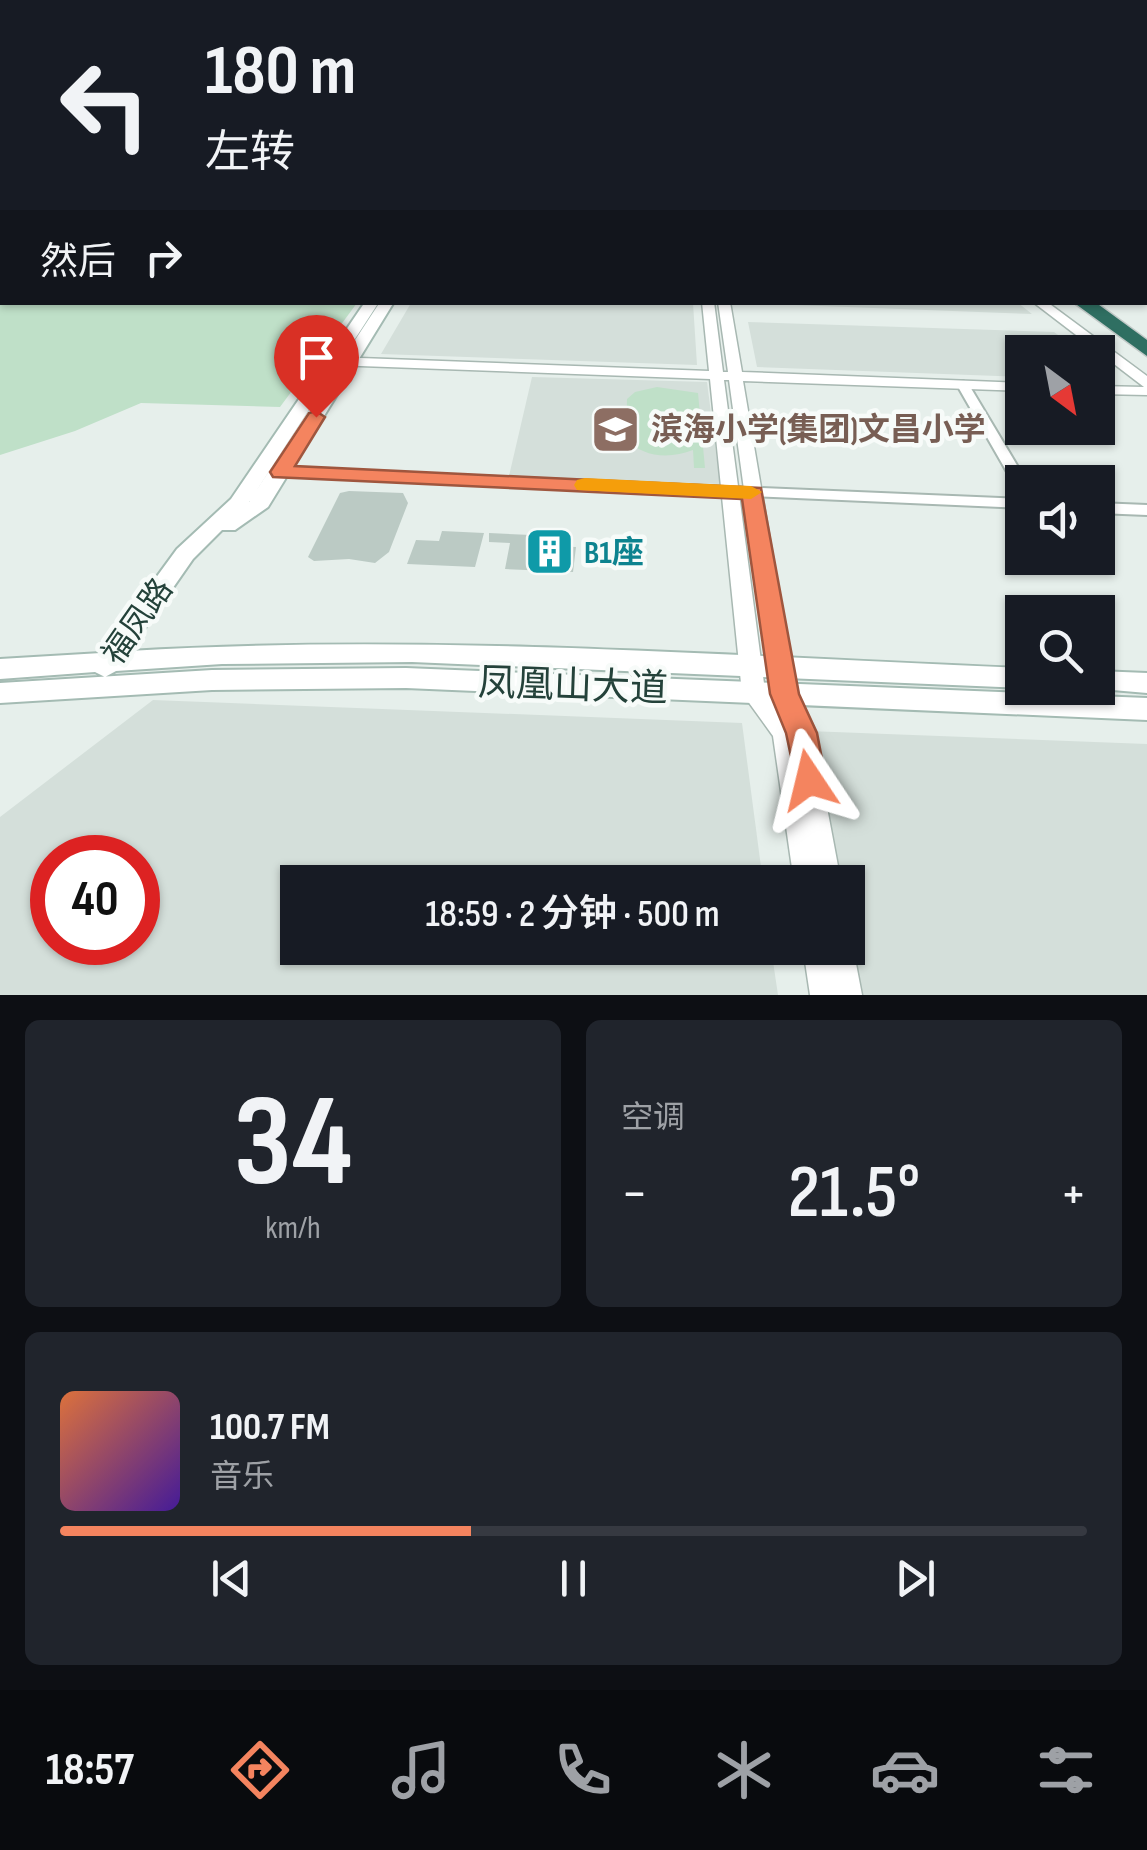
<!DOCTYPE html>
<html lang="zh">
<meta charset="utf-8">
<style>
body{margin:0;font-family:"Sofia Sans Condensed","Noto Sans SC",sans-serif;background:#20242c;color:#f1f3f6;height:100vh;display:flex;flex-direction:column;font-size:38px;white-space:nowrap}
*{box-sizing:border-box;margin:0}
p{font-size:32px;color:#9ea1a6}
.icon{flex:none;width:55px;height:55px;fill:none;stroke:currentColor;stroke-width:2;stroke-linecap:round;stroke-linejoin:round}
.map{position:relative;height:995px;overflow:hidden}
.drawer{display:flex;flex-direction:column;gap:25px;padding:25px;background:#0d0f14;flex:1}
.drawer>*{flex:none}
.hud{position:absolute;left:0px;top:0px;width:1148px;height:305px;box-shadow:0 2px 8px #0004;background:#171b24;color:#f1f3f6;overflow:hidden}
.needle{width:65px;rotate:148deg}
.fabs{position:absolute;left:1005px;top:335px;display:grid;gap:20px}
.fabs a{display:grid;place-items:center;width:110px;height:110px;border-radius:0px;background:#171b24;box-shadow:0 2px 8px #0004;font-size:50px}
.speed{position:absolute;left:30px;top:835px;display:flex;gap:20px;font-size:50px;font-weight:700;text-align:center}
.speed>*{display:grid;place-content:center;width:130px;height:130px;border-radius:50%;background:#171b24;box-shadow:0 2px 8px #0004;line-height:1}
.speed .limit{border:15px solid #d22;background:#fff;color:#111}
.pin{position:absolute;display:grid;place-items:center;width:85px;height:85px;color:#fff;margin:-102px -42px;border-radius:50% 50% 50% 0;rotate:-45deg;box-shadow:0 0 10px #0007}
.pin .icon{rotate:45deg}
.me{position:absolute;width:110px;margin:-55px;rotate:350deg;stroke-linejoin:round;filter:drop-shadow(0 0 8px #0008)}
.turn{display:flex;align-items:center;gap:35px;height:210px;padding:0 40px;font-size:45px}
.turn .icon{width:130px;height:130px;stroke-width:2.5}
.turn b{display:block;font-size:70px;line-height:85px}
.then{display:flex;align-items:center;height:95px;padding:0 40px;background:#0003;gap:20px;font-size:38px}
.big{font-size:75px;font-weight:600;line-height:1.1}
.drawer .widget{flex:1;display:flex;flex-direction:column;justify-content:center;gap:15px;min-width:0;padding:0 35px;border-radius:15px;background:#20242c}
.drawer .dial{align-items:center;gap:0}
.dial b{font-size:130px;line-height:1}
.song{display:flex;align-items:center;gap:30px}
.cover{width:120px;height:120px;border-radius:15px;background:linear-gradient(135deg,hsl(20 70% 55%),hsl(260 70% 35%))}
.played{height:10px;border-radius:5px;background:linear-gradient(90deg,#f4845f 40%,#363941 40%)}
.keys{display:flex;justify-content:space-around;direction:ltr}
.heat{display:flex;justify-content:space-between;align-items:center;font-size:55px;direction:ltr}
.drawer .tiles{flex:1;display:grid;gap:25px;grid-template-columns:1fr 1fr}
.widget:last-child{grid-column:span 2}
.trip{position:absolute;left:280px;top:865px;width:585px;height:100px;border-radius:0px;background:#171b24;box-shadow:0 2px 8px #0004;font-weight:600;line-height:100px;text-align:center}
.dock{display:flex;height:160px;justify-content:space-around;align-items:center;background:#090b0e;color:#9ea1a6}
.dock .icon{width:70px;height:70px}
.dock .selected{color:#f4845f}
.dock b{font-size:45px;color:#f1f3f6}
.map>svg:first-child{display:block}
.built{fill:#d4dfda;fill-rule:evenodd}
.green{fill:#bfe0c8}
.building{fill:#bbcac4}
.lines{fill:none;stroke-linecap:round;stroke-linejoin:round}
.minor-casing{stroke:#a8b8b2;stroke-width:4}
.tertiary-casing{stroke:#a8b8b2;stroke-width:3}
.secondary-casing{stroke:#a4bbb3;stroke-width:4}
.motorway-casing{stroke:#c2cac8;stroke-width:3}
.minor{fill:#fff;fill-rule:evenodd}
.tertiary{fill:#fff;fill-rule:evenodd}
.secondary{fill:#fff;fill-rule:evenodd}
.motorway{fill:#2f6f62;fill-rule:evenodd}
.route{fill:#f4845f;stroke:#9f563e;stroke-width:2.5}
.slow{fill:#f59e0b}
.labels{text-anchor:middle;stroke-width:9;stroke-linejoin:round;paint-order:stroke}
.education-label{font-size:32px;font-weight:bold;fill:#785e54;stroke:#f7fbf9;text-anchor:start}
.culture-label{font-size:32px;font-weight:bold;fill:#0d838f;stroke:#f7fbf9;text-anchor:start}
.street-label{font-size:32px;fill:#24423a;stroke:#f7fbf9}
.near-street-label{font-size:38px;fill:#24423a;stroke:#f7fbf9}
</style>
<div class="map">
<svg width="1147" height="995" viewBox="0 0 1147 995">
<rect width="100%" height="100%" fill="#e6efeb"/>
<path class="built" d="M 1017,302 L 1032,314 L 745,303 L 745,302 Z
M 693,303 L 697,365 L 381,354 L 411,303 Z
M 748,322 L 1054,332 L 1081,352 L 1022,352 L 1022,377 L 757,367 Z
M 532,377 L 707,382 L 720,484 L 509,476 Z
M 153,700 L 742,723 L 763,882 L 298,882 L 298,948 L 771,948 L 778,995 L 0,995 L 0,817 ZM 52,858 L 138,858 L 138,942 L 52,942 Z
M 808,731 L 1147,744 L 1147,995 L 863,995 L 848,922 L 848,882 L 839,882 Z"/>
<path class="green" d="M 0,119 L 2,302 L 357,303 L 280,407 L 141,403 L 75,431 L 0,455 Z
M 657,387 L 698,393 L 705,468 L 694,468 L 693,450 C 670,459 642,458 626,438 L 627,399 L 635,392 Z"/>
<path class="building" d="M 349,491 L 403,493 L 408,503 L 389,552 L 375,563 L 349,559 L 314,561 L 308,557 L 340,493 Z
M 442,531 L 484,533 L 475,567 L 407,564 L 416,540 L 439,541 Z
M 489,533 L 554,536 L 553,546 L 576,547 L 573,572 L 505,569 L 510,543 L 489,542 Z"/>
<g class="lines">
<defs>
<path id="minor" d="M 2,132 L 2,136 L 0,137 L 0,133 Z
M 963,381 L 969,385 L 1027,482 L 1022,482 L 1022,490 L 1015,486 L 957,385 Z
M 281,468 L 1022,499 L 1022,508 L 276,475 L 274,472 L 276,469 Z
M 1098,503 L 1147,505 L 1147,515 L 1098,513 Z"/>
<path id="tertiary" d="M 702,302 L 714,302 L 723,372 L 728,372 L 718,302 L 730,302 L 742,372 L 1022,383 L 1022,391 L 743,381 L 796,694 L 813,733 L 841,882 L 794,882 L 773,736 L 742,693 L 710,379 L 333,365 L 326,361 L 333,357 L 709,371 ZM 724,380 L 729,380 L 772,694 L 778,706 L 765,691 Z
M 1033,302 L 1047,302 L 1147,376 L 1147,395 L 1098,394 L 1098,386 L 1144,387 Z
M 848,937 L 853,948 L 862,995 L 810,995 L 803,948 L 848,948 Z"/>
<path id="secondary" d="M 365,302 L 379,302 L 249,502 L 380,302 L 394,302 L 268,507 L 235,530 L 222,530 L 193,559 L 129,651 C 426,633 725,656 1022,668 L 1023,688 L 412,662 L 222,664 L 116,671 L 105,677 L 95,672 L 0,679 L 0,659 L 101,653 L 177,549 L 231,499 Z
M 406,668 L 1147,698 L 1147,720 L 406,688 L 212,690 L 0,703 L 0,683 L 212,670 Z
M 1098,671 L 1147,673 L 1147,693 L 1089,688 L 1098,688 Z"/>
<path id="motorway" d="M 1073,302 L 1095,302 L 1147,340 L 1147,356 Z"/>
</defs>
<use href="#minor" class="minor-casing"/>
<use href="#tertiary" class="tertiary-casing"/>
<use href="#secondary" class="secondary-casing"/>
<use href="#motorway" class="motorway-casing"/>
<use href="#minor" class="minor"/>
<use href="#tertiary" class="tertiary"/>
<use href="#secondary" class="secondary"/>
<use href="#motorway" class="motorway"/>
</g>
<linearGradient id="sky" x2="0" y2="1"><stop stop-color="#84bce0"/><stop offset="0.46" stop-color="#f4f8f6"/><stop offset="1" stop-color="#f4f8f6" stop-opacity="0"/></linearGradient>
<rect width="1147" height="259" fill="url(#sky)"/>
<path class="route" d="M 316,411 L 325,417 L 295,466 L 761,488 L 799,694 L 817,733 L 826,780 L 821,790 L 809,794 L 798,790 L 786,733 L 770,694 L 742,499 L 273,477 L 270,472 L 309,413 Z"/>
<path class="slow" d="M 585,478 L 751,486 L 762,492 L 751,499 L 577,490 L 574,485 L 577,480 Z"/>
<defs>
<symbol id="school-square" viewBox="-11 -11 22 22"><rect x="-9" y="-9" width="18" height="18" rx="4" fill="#8d6e63" stroke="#f7fbf9"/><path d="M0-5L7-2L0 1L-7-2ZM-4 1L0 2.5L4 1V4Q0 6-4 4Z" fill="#fff"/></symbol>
<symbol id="building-square" viewBox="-11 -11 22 22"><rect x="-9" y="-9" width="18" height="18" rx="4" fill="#0f9aa8" stroke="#f7fbf9"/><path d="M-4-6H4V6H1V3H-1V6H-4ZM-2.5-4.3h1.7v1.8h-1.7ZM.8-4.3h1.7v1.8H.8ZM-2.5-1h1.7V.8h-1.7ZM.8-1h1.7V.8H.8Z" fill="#fff"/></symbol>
</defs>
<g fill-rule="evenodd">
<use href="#school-square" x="588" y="402" width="55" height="55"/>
<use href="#building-square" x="522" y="524" width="55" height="55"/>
</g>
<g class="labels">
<g class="education-label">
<text x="651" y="440">滨海小学(集团)文昌小学</text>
</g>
<g class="culture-label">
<text x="584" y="563">B1座</text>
</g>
<g class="street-label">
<text transform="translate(137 621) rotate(-55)" y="11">福凤路</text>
</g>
<g class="near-street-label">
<text transform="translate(573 685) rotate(2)" y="13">凤凰山大道</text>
</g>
</g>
</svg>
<div class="fabs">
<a><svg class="needle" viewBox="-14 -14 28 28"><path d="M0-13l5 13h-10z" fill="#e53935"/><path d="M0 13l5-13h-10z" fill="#9ea1a6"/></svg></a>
<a><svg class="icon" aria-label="sound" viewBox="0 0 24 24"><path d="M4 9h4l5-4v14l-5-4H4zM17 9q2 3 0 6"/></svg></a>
<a><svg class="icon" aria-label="search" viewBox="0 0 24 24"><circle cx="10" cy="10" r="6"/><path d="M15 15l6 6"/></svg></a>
</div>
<div class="speed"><div class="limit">40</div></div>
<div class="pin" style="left:316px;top:417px;background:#d93025"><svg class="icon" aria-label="arrive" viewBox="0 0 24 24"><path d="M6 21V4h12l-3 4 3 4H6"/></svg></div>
<svg class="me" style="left:809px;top:780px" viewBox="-20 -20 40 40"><path d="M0-17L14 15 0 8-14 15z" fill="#f4845f" stroke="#fff" stroke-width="4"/></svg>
<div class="trip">18:59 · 2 分钟 · 500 m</div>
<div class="hud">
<div class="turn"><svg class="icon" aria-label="left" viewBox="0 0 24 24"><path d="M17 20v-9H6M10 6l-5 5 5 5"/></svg><div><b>180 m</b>左转</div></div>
<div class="then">然后<svg class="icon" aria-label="right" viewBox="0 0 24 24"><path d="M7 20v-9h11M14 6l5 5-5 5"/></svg></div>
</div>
</div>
<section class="drawer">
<div class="tiles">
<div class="widget dial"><b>34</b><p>km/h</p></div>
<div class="widget"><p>空调</p>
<div class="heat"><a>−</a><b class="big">21.5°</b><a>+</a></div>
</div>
<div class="widget">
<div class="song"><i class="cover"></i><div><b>100.7 FM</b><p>音乐</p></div></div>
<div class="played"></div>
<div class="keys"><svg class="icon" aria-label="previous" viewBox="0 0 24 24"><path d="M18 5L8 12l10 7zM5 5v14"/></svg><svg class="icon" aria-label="pause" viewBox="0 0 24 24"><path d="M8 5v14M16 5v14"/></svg><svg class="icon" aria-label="next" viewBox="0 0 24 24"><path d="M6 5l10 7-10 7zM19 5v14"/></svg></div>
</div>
</div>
</section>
<nav class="dock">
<b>18:57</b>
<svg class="icon selected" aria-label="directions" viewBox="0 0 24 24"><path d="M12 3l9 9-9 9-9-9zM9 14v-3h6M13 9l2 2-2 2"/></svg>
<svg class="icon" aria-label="music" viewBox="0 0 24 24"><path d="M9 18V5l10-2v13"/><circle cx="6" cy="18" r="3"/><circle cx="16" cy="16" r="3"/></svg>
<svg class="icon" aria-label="phone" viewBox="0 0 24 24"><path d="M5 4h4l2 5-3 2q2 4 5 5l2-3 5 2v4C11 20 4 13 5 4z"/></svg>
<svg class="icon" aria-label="climate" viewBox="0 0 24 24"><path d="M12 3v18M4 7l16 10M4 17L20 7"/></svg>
<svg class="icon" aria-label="car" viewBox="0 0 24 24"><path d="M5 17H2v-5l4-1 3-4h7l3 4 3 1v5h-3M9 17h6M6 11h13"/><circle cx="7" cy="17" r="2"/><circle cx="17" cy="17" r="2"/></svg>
<svg class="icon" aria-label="filters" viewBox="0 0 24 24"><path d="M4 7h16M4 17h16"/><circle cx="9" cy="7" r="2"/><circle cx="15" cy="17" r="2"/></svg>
</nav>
